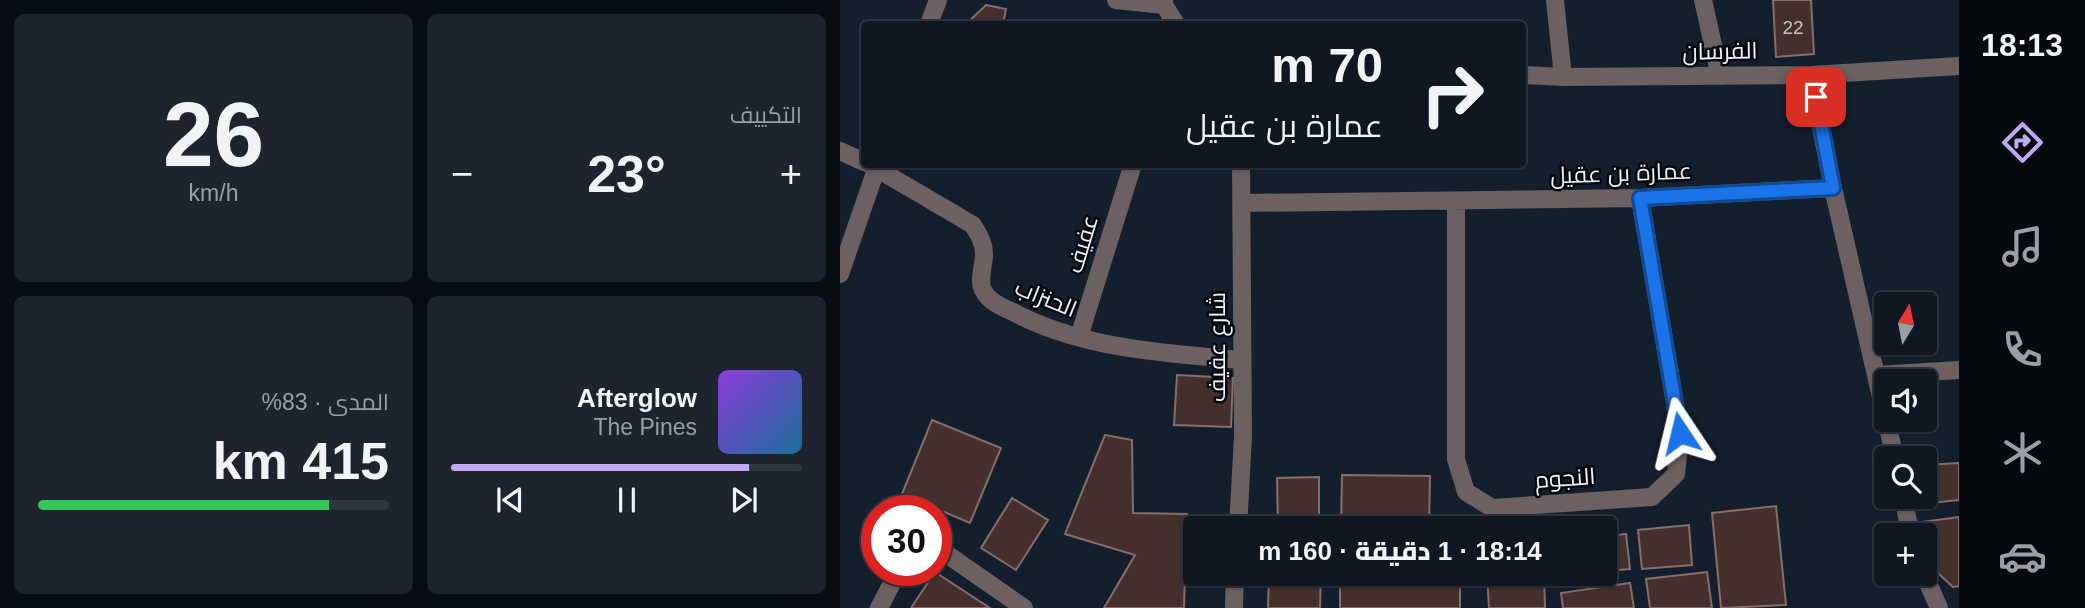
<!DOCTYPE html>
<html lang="ar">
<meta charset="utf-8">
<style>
body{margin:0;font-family:Arial,Cairo,sans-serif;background:#1d242f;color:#f1f3f6;direction:rtl;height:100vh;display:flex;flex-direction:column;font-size:26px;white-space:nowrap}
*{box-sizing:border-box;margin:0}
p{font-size:23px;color:#9b9fa5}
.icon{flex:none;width:38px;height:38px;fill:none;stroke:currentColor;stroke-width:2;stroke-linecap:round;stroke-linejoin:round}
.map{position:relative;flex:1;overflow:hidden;direction:ltr}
.sheet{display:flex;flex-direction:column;gap:14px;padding:14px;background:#080d13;width:840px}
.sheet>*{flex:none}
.guide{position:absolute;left:21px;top:21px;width:665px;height:147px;border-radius:7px;box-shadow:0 2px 5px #0004,0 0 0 2px #2f3640;direction:rtl;background:#0f1722;color:#f1f3f6;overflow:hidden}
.needle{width:46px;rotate:10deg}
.buttons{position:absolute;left:1034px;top:292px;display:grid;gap:14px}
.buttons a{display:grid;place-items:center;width:63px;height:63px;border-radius:7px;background:#0f1722;box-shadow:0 2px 5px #0004,0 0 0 2px #2f3640;font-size:35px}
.speed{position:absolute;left:21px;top:495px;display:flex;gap:14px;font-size:35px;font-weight:700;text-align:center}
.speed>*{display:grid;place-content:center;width:91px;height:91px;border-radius:50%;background:#0f1722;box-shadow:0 2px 5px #0004,0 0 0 2px #2f3640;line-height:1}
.speed .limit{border:10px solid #d22;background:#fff;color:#111}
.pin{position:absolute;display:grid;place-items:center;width:60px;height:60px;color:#fff;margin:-30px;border-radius:14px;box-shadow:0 4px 10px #0006}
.me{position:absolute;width:77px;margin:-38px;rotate:350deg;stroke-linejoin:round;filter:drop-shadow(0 0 5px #0008)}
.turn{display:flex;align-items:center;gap:24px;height:147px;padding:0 28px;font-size:32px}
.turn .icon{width:91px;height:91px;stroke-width:2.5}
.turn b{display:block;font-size:49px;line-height:60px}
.big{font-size:52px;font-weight:800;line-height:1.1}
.sheet .card{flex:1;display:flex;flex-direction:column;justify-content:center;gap:10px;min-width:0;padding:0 24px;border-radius:10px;background:#1d242f}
.sheet .dial{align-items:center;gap:0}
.dial b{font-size:91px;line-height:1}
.song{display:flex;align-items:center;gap:21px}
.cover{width:84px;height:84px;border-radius:10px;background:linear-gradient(135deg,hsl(270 70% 55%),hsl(200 70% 35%))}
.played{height:7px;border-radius:4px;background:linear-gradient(90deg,#bfa9f4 85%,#2f3640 85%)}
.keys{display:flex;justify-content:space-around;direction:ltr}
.heat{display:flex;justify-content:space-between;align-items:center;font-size:38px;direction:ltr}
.charge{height:10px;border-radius:5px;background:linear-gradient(90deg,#34c759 83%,#2f3640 0)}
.sheet .tiles{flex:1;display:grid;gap:14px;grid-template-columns:repeat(2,1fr)}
.trip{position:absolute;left:343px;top:516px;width:434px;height:70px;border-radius:7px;background:#0f1722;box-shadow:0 2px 5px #0004,0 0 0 2px #2f3640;font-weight:800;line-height:70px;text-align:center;direction:rtl}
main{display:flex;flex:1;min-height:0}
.tabs{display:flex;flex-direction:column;width:126px;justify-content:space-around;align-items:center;background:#06090e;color:#9b9fa5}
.tabs .icon{width:49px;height:49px}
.tabs .active{color:#bfa9f4}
.tabs b{font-size:32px;color:#f1f3f6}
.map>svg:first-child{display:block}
.building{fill:#452f2c;stroke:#876d69;stroke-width:2}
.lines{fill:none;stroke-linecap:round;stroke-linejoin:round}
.minor{stroke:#6c6061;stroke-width:18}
.route-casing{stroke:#114b97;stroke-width:18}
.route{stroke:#1a73e8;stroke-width:12}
.labels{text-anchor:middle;stroke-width:5;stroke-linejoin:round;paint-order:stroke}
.number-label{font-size:19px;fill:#c4c4c9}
.street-label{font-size:23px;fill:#eef5fd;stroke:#05090f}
</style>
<main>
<nav class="tabs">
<b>18:13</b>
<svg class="icon active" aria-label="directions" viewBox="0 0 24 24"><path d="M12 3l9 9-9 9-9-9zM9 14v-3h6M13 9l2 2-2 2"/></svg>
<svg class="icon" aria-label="music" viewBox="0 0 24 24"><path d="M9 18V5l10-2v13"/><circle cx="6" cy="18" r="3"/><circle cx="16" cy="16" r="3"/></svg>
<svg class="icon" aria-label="phone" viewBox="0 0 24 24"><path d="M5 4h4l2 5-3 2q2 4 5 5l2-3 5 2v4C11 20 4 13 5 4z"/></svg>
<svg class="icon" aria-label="climate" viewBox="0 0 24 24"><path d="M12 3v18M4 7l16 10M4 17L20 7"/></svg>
<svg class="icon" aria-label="car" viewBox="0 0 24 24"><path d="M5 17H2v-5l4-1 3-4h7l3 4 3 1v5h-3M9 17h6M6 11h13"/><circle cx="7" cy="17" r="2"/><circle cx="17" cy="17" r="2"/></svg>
</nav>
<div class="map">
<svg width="1119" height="608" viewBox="0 0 1119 608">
<rect width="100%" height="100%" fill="#141f2e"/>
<path class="building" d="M 933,0 L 971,0 L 974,54 L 936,57 Z
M 146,5 L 166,9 L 163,24 L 126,24 Z
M 337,375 L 393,378 L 391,427 L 334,425 Z
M 92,420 L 161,448 L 130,523 L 62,494 Z
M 265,435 L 292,440 L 293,513 L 347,514 L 344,608 L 264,608 L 295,555 L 225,534 Z
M 1119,463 L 1119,500 L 1082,504 L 1081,497 L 1085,497 L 1085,465 Z
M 502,475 L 590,476 L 589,528 L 501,528 Z
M 479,477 L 479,528 L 438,528 L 437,478 Z
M 172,498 L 208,520 L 176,570 L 141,548 Z
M 936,506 L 946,605 L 881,608 L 872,513 Z
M 1119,517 L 1119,586 L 1113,587 L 1087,563 L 1085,536 L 1083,536 L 1081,522 Z
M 849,525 L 852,565 L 802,569 L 798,530 Z
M 786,534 L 790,569 L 765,571 L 765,536 Z
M 95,572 L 150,608 L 71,608 Z
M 867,572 L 872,608 L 810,608 L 806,579 Z
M 429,574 L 481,574 L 480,608 L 428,608 Z
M 500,574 L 620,574 L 620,608 L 500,608 Z
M 647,574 L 704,574 L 705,608 L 649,608 Z
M 790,583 L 794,608 L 723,608 L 721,593 Z"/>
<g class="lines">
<path class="minor" d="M 276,0 L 324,5
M 324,0 L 324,5 L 336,24
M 715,0 L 723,77
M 863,0 L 880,76
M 89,24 L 98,0
M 682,75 L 723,77 L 971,75 L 1119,66
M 971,75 L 993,188 L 1055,458
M 0,151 L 24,162
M 29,164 L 133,225 C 138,234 144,242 144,254 C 144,265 138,280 143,290 C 149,302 162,307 173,312 C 243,349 324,353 401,360
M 616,201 L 616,459 L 626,492 L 652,508 L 812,497 L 836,474 L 840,433 L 800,198
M 402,203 L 800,198 L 993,188
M 0,274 L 38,164
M 239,337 L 293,164
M 1037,375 L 1119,370
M 1063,497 L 1071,536
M 398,528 L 403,436 L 401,164
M 96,549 L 101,550 L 184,608
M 1084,574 L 1099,608
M 39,608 L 59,570
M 394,608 L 395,574"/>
</g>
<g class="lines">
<defs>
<path id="route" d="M 840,433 L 800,198 L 993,188 L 976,97"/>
</defs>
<use href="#route" class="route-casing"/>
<use href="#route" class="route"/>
</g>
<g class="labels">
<g class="number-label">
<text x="953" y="34">22</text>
</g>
<g class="street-label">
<text transform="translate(880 51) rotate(-1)" y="8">الفرسان</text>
<text transform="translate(781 173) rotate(-2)" y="8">عمارة بن عقيل</text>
<text transform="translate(242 244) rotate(-73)" y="8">عفيف</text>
<text transform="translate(206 298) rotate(22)" y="8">الحنزاب</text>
<text transform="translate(377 347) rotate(-90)" y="8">شارع عفيف</text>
<text transform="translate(725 478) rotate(-4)" y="8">النجوم</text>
</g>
</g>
</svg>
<div class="buttons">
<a><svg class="needle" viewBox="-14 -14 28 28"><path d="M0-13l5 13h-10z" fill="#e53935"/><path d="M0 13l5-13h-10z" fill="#9b9fa5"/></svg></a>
<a><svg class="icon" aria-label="sound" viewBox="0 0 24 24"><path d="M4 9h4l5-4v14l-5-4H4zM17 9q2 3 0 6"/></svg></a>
<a><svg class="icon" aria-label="search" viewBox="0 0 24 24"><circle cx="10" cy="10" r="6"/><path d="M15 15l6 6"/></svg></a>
<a>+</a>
</div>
<div class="speed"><div class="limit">30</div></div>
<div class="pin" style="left:976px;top:97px;background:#d93025"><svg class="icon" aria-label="arrive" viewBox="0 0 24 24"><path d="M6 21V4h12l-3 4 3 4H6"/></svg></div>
<svg class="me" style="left:840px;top:433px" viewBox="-20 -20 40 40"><path d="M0-17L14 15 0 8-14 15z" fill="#1a73e8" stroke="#fff" stroke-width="4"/></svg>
<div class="trip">18:14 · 1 دقيقة · 160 m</div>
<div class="guide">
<div class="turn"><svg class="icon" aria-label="right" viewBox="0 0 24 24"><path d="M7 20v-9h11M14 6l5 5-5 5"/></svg><div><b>70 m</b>عمارة بن عقيل</div></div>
</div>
</div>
<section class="sheet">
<div class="tiles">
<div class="card"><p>التكييف</p>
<div class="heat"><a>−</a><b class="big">23°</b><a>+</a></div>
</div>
<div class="card dial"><b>26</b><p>km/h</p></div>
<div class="card">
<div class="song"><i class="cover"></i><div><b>Afterglow</b><p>The Pines</p></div></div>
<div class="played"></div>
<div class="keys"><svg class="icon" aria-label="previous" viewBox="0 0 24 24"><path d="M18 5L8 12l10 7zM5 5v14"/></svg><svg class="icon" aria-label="pause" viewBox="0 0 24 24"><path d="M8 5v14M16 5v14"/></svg><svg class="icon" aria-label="next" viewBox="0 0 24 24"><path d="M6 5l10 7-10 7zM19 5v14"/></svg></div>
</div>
<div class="card"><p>المدى · 83%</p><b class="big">415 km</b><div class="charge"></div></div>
</div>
</section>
</main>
